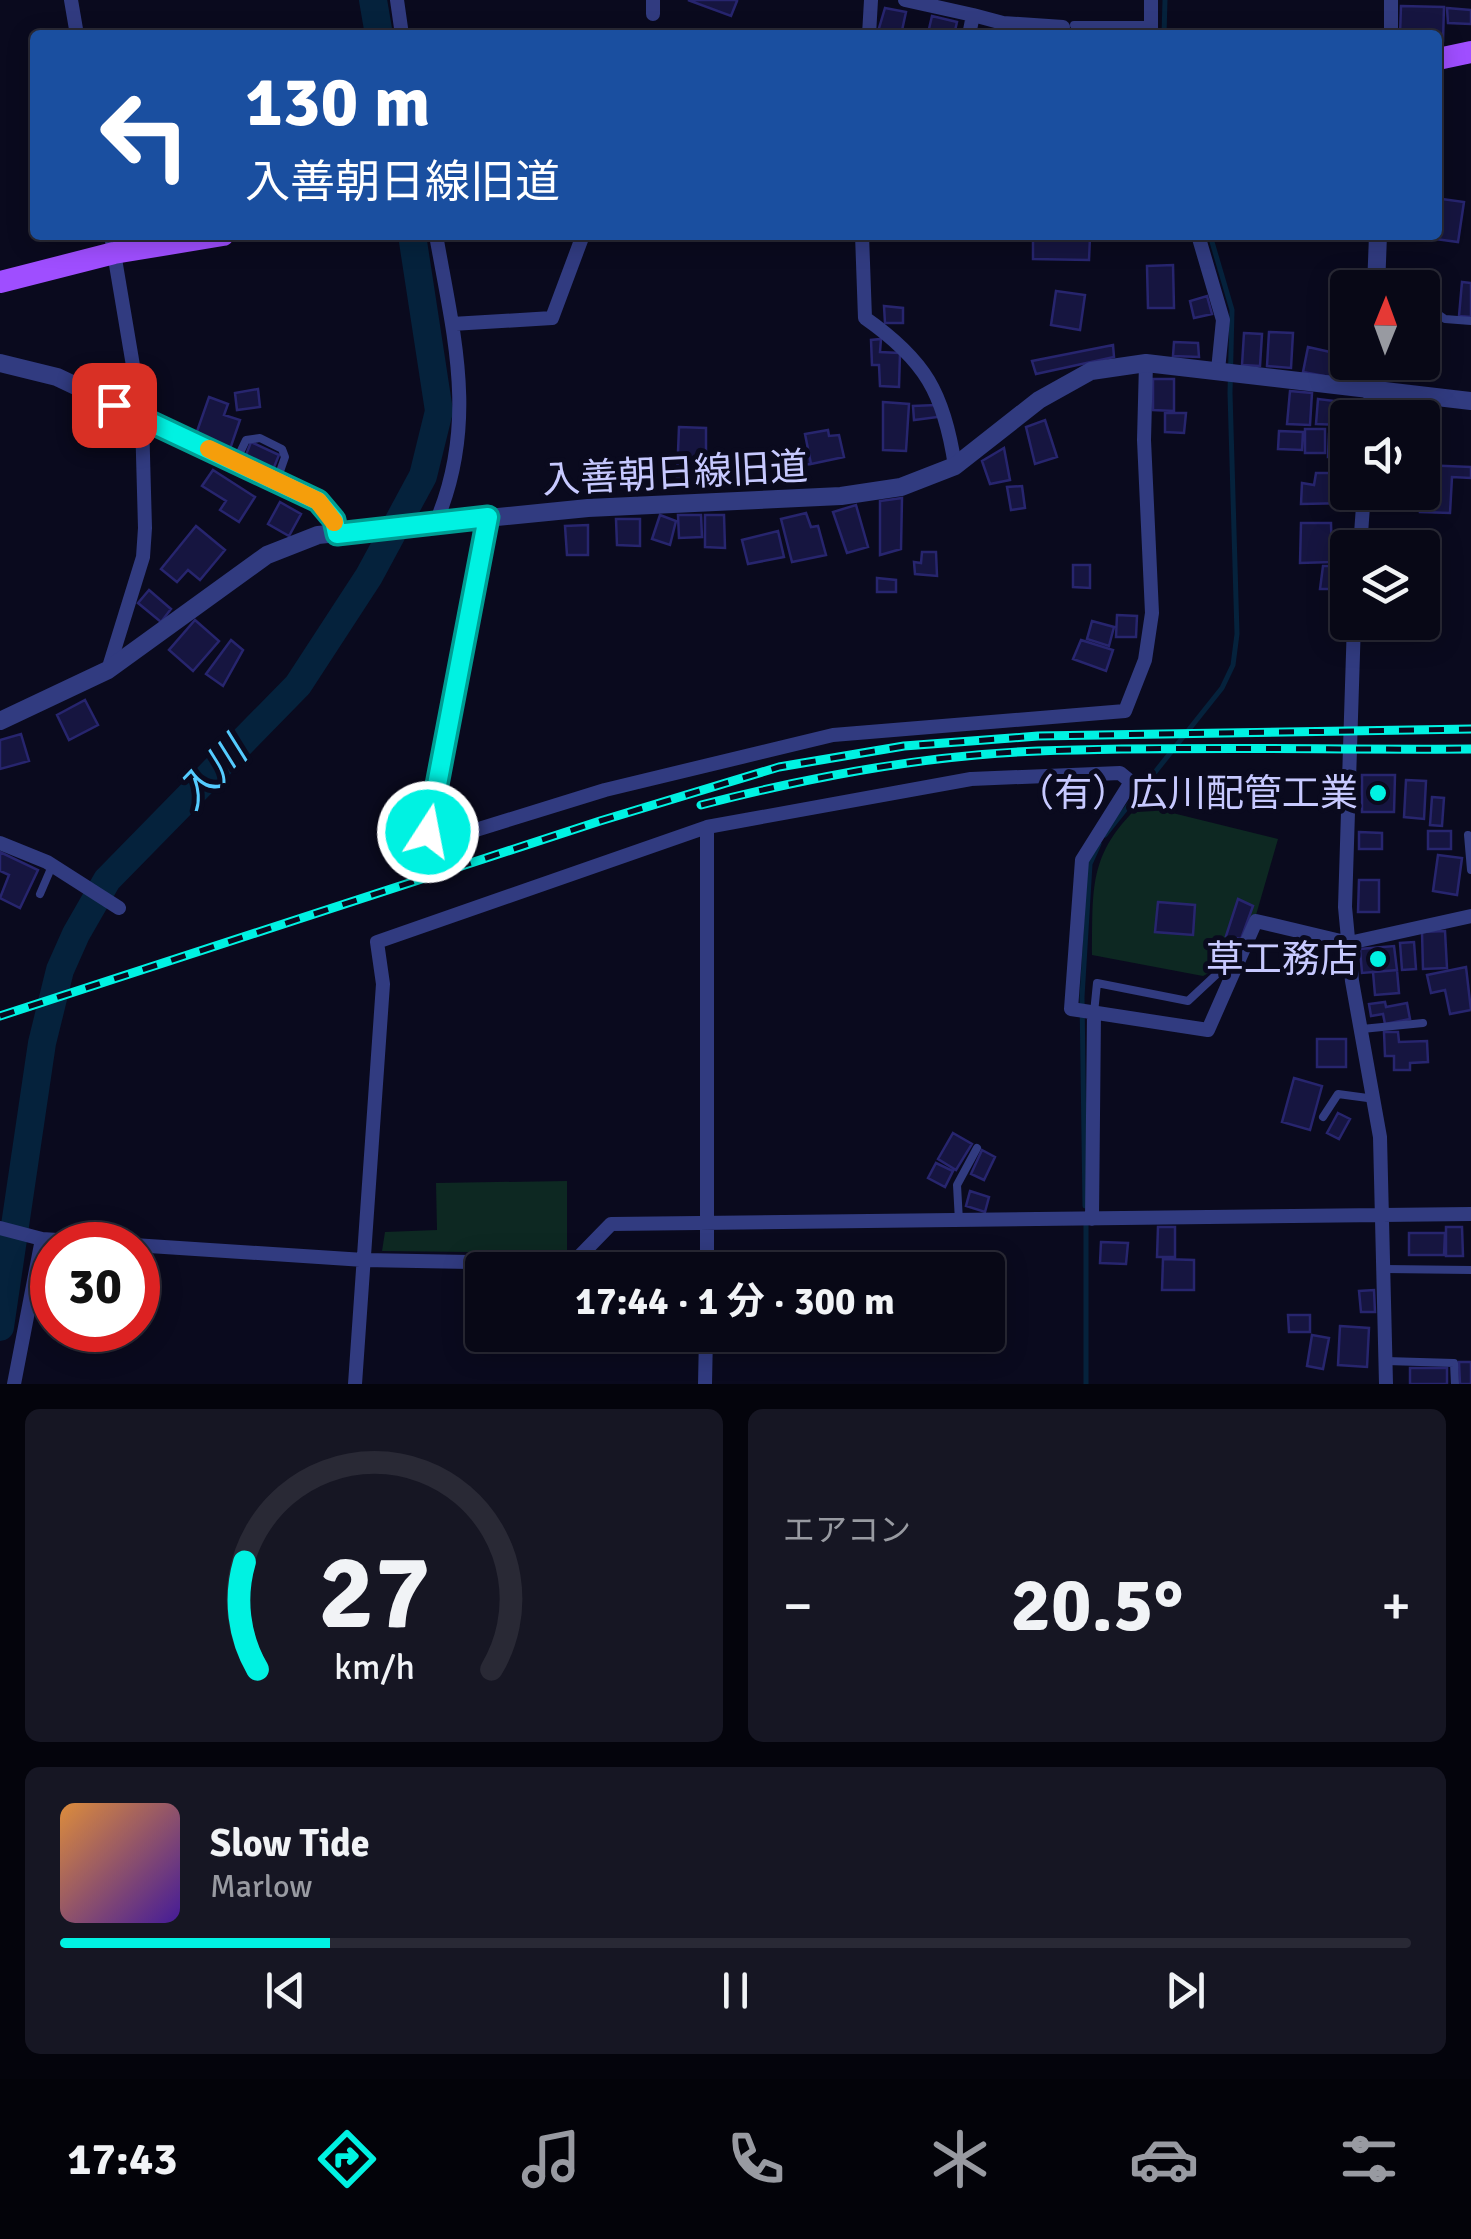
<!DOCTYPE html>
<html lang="ja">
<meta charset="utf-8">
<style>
body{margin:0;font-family:Signika,"Noto Sans JP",sans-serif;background:#161623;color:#f1f3f6;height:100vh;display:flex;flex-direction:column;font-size:38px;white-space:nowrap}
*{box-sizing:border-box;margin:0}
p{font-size:32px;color:#989aa1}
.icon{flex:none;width:55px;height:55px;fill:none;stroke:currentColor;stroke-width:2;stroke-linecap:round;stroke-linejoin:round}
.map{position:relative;height:1384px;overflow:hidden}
.sheet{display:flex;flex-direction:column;gap:25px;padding:25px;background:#04040c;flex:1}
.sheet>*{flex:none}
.top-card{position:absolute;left:30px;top:30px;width:1412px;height:210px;border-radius:10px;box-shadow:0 5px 25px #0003,0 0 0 2px #292935;background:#1a4fa0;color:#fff;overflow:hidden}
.needle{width:65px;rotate:1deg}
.fabs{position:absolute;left:1330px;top:270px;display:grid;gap:20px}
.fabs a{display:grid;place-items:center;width:110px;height:110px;border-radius:10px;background:#080816;box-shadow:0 5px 25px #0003,0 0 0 2px #292935;font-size:50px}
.speed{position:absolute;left:30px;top:1222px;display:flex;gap:20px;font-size:50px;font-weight:700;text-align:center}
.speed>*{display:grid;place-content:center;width:130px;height:130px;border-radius:50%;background:#080816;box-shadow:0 5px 25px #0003,0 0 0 2px #292935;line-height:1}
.speed .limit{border:15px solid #d22;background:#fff;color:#111}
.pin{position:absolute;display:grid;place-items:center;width:85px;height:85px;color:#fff;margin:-42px;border-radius:20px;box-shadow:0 5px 15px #0006}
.me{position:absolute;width:110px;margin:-55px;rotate:11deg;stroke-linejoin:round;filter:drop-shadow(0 0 8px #0008)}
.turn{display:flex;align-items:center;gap:35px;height:210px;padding:0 50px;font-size:45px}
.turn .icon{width:130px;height:130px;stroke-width:2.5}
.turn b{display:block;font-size:70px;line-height:85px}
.big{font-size:75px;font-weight:700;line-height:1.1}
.sheet .widget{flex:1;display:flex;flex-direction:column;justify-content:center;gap:15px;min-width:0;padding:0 35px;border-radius:15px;background:#161623}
.sheet .dial{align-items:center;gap:0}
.dial svg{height:260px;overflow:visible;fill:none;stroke:#292935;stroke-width:7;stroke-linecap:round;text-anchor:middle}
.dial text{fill:#f1f3f6;stroke:none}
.song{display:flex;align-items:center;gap:30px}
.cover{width:120px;height:120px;border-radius:15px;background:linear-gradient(135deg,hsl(30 70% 55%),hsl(260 70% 35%))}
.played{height:10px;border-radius:5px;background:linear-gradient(90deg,#00f2e2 20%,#292935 20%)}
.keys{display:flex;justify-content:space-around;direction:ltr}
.heat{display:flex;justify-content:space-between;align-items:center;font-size:55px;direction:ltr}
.sheet .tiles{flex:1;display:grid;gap:25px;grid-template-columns:1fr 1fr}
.widget:last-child{grid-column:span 2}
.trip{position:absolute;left:465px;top:1252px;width:540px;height:100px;border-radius:10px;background:#080816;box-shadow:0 5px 25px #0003,0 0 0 2px #292935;font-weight:700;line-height:100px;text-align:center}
.dock{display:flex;height:160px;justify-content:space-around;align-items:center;background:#030309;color:#989aa1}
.dock .icon{width:70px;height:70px}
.dock .current{color:#00f2e2}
.dock b{font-size:45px;color:#f1f3f6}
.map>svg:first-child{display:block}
.green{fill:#0d2822}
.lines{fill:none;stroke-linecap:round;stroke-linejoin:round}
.stream{stroke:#05223c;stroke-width:5}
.river{stroke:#05223c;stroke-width:28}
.building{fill:#161540;stroke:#27256e;stroke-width:2.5}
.service{stroke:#313b80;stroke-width:8}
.minor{stroke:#313b80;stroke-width:14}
.tertiary{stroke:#313b80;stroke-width:18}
.primary{stroke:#9f4eff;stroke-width:22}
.rail-casing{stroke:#00f2e2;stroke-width:9}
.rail{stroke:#0a0a1e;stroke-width:5;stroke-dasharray:15;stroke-linecap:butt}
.route-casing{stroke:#009d93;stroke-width:25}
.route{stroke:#00f2e2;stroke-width:18}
.slow{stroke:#f59e0b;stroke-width:18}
.poi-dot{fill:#00f2e2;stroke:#0a0a1e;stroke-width:4}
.labels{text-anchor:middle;stroke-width:10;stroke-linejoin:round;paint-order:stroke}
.street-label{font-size:38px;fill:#c7c9ff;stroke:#0a0a1e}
.poi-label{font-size:38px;fill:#c7c9ff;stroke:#0a0a1e;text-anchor:end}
.water-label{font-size:40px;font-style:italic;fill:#5cf;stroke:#0a0a1e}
</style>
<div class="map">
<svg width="1471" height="1384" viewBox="0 0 1471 1384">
<rect width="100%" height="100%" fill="#0a0a1e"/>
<path class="green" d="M 1140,805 L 1278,839 L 1256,915 L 1230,969 L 1216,969 L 1203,976 L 1092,955 C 1093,888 1088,854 1140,805 Z
M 567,1181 L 567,1253 L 382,1251 L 385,1232 L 437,1230 L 436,1183 Z"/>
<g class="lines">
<path class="stream" d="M 1164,35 L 1165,0
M 1105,835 L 1222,688 L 1233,665 L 1237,634 L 1230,393 L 1232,310 L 1210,235
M 1085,1206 L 1082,997 L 1090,864 L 1099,844
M 1086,1222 L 1086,1384"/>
<path class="river" d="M 373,0 L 379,35
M 0,1327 L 42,1043 L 60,970 L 76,934 L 107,880 L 298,685 L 369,576 L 423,476 L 439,411 L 412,235"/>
</g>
<path class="building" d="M 688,0 L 735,0 L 737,1 L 731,16 Z
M 1401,6 L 1444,7 L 1443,41 L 1438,41 L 1438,35 L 1400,35 Z
M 885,8 L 906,12 L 901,35 L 877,35 Z
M 1447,8 L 1471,10 L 1471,24 L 1448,23 Z
M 932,16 L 957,22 L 954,35 L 928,33 Z
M 1442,199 L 1464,202 L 1458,242 L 1435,239 Z
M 1033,237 L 1090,237 L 1089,260 L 1033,259 Z
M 1173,265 L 1174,308 L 1148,308 L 1147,266 Z
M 1462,282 L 1471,283 L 1471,317 L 1459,316 Z
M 1056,291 L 1085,295 L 1080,330 L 1051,325 Z
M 1207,296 L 1212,314 L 1194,318 L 1190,301 Z
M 884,306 L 903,308 L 903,323 L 885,323 Z
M 1269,332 L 1293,333 L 1291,368 L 1267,366 Z
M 1244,333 L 1262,334 L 1260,366 L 1242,365 Z
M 881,339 L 880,352 L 900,353 L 899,387 L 880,386 L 879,365 L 872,365 L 871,340 Z
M 1174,342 L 1198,343 L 1199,357 L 1173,356 Z
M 1113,345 L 1114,357 L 1036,374 L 1032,361 Z
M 1308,347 L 1339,354 L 1335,378 L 1303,372 Z
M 1153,379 L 1174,379 L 1174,411 L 1153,410 Z
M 258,389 L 260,407 L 237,410 L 235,393 Z
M 1290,391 L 1312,393 L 1310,425 L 1287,424 Z
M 209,397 L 228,404 L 224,415 L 240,420 L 229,452 L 194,440 Z
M 1318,399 L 1343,402 L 1341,425 L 1316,424 Z
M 883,402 L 909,404 L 906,451 L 883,450 Z
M 936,405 L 938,417 L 914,420 L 913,406 Z
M 1421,406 L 1438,407 L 1436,423 L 1422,422 Z
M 1165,413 L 1186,413 L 1184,433 L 1165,432 Z
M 1045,420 L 1057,457 L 1035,464 L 1026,427 Z
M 679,427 L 706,428 L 706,460 L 716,462 L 717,477 L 677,477 Z
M 1305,429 L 1325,429 L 1325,453 L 1305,453 Z
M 828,430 L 829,436 L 839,435 L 844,457 L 811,464 L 805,434 Z
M 1279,431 L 1303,432 L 1302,450 L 1278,449 Z
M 1329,434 L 1348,434 L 1348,456 L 1328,457 Z
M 251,442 L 279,455 L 272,472 L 244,460 Z
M 1004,448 L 1010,480 L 990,484 L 982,461 Z
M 808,449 L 811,464 L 788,467 L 785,451 Z
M 1422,465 L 1471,467 L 1471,478 L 1452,477 L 1450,513 L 1420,512 Z
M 213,470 L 255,497 L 239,522 L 220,510 L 226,501 L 202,486 Z
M 1316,473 L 1339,473 L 1349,503 L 1301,504 L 1302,483 L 1314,485 Z
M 1022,486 L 1025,508 L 1011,510 L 1007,487 Z
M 902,498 L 901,549 L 880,555 L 880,501 Z
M 280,502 L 301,514 L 289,536 L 268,524 Z
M 856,505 L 868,547 L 847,553 L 833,512 Z
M 806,513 L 811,527 L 818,526 L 826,555 L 792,562 L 781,519 Z
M 660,515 L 676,521 L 670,545 L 652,539 Z
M 678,515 L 701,515 L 702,537 L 679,538 Z
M 705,515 L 724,515 L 725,548 L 705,547 Z
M 616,519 L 640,519 L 640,546 L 617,545 Z
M 1301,523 L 1331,523 L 1332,562 L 1300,563 Z
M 588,525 L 588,555 L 567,555 L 565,526 Z
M 196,526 L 225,550 L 200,580 L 188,570 L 177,582 L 161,569 Z
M 778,531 L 784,557 L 748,564 L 742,540 Z
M 922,552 L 936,552 L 937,576 L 915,574 L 914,562 L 921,563 Z
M 1073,565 L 1090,565 L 1090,588 L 1073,587 Z
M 1323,566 L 1347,566 L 1346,589 L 1320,589 Z
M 877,578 L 896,580 L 896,592 L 877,592 Z
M 149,590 L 171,609 L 161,622 L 138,603 Z
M 1117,615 L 1137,616 L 1136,637 L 1116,637 Z
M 195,620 L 219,641 L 193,671 L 169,650 Z
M 1092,621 L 1114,627 L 1109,646 L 1087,639 Z
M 231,640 L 243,650 L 223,686 L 206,674 Z
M 1081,640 L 1113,650 L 1106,671 L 1073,659 Z
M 85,700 L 98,725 L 69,740 L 57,715 Z
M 21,734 L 29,761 L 0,769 L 0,740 Z
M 1362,775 L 1395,775 L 1394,812 L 1362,812 Z
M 1406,780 L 1426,781 L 1424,819 L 1404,817 Z
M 1432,797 L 1444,798 L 1442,826 L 1430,825 Z
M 1428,831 L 1451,831 L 1451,849 L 1428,849 Z
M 1359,832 L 1382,833 L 1382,849 L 1359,849 Z
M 0,852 L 38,870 L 20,908 L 0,898 L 9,875 L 0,871 Z
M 1438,855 L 1462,858 L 1457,895 L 1433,891 Z
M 1359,880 L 1379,880 L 1379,912 L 1358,912 Z
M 1238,899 L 1253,906 L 1241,939 L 1226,936 Z
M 1158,902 L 1195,905 L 1193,935 L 1155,932 Z
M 1445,931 L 1447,968 L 1423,969 L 1422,932 Z
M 1414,942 L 1416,969 L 1402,970 L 1400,943 Z
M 1394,946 L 1397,970 L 1362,973 L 1360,949 Z
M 1466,967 L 1471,1010 L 1450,1014 L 1445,990 L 1431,993 L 1427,975 Z
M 1397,970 L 1399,993 L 1375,995 L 1373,972 Z
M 1385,1002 L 1386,1007 L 1407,1003 L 1410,1019 L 1385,1024 L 1383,1014 L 1371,1016 L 1369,1004 Z
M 1384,1032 L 1398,1032 L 1399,1042 L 1427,1041 L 1428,1062 L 1410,1063 L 1410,1070 L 1394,1070 L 1394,1056 L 1385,1056 Z
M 1317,1039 L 1346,1039 L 1346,1067 L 1317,1067 Z
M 1294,1078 L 1322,1086 L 1310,1130 L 1282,1122 Z
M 1338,1113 L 1350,1119 L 1339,1139 L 1327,1133 Z
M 953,1133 L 972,1144 L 956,1170 L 938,1159 Z
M 982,1150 L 995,1157 L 984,1180 L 971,1174 Z
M 936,1163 L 953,1171 L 945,1187 L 928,1178 Z
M 970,1191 L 989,1197 L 985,1212 L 966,1206 Z
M 1158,1227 L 1175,1227 L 1175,1257 L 1157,1257 Z
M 1446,1227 L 1462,1227 L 1463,1256 L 1446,1256 Z
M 1409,1233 L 1445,1233 L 1444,1255 L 1409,1255 Z
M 1101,1242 L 1128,1243 L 1126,1264 L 1100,1263 Z
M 1163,1259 L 1194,1260 L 1194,1290 L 1162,1290 Z
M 1374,1290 L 1375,1312 L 1361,1312 L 1359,1291 Z
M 1288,1315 L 1310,1315 L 1310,1332 L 1289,1332 Z
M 1340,1326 L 1369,1328 L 1367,1367 L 1338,1365 Z
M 1312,1335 L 1329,1338 L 1323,1369 L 1307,1366 Z
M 1459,1362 L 1471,1362 L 1471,1384 L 1460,1384 Z
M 1410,1368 L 1447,1368 L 1447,1384 L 1410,1384 Z"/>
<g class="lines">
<path class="service" d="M 1074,25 L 1151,25
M 1437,290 L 1432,310 L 1445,319 L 1471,321
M 1427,369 L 1432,310
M 236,461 L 246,440 L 260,438 L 282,449 L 285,457 L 277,480
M 1468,835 L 1471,870
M 40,894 L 52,866
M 1094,1013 L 1097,983 L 1188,1001 L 1218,973 L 1232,975
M 1362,1029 L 1423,1023
M 1323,1117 L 1338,1094 L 1375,1099
M 959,1221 L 957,1185 L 977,1148
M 1385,1269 L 1471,1270
M 1386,1361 L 1454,1363 L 1455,1384"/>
<path class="minor" d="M 71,0 L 77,35
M 397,0 L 402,35
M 653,0 L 653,14
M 905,0 L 973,15 L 969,35
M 1391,0 L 1391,35
M 973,15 L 1003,23 L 1063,27
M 869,35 L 871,0
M 1151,35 L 1151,0
M 862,235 L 865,318 C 925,360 944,393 955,466
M 1198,235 L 1223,320 L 1218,370
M 452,324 L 552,318 L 583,235
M 1369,418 L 1371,389
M 488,517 L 428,832 L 437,842 L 605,790 L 833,735 L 1125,711 L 1145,660 L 1152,613 L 1144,440 L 1146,363
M 436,522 C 478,423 454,337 436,235
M 1360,548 L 1364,492
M 1354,622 L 1345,907 L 1352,981 L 1380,1137 L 1386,1384
M 108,670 L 143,557 L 145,528 L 142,419 L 111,235
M 0,843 L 47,862 L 119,908
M 1092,1219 L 1094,1013
M 0,1228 L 42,1239 L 364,1260 L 572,1264 L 611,1224 L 1471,1214
M 707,1270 L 707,827
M 14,1384 L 42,1239
M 355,1384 L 383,984 L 377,942 L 707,827 L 971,779 L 1120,773 L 1131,782 L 1082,860 L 1071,1009 L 1208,1030 L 1256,921 L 1349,943 L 1471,916
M 705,1384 L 706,1335"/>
<path class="tertiary" d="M 1376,288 L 1378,235
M 0,363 L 57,377 L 318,501 L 334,520 L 337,534
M 1371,389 L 1372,362
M 0,721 L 108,670 L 267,555 L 318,535 L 588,508 L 841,496 L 901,487 L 955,466 L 1039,400 L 1091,371 L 1146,363 L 1471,401"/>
<path class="primary" d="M 1438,59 L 1471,52
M 0,282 L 114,253 L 223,235"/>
<defs>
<path id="rail" d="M 701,805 C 810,777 925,755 1038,751 C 1182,746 1327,750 1471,749
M 0,1016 L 600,821 L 779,767 L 904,746 L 1038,736 L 1471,729"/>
</defs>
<use href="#rail" class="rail-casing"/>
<use href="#rail" class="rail"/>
</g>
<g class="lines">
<defs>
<path id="route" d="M 114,405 L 318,501 L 334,520 L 337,534 L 488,517 L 428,832"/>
</defs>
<use href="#route" class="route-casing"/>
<use href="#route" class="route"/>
<path class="slow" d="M 209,449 L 318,501 L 334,522"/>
</g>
<g class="poi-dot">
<circle cx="1378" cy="793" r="10"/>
<circle cx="1378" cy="959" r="10"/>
</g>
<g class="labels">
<g class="street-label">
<text transform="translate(675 473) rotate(-3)" y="13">入善朝日線旧道</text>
</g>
<g class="poi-label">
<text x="1358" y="806">（有）広川配管工業</text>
<text x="1358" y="972">草工務店</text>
</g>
<g class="water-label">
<text transform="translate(211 773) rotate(-46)" y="14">入川</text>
</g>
</g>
</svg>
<div class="fabs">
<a><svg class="needle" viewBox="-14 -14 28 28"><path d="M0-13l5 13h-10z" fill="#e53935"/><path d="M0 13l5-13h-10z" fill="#989aa1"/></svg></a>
<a><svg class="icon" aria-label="sound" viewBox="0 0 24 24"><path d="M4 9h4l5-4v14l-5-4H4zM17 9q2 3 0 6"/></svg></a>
<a><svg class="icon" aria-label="layers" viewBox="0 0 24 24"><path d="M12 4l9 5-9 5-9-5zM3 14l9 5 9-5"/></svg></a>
</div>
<div class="speed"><div class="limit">30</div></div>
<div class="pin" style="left:114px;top:405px;background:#d93025"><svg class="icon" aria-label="arrive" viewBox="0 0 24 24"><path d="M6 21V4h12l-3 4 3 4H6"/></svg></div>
<svg class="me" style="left:428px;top:832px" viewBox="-20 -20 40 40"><circle r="17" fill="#00f2e2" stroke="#fff" stroke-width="3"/><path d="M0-11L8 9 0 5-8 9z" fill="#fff"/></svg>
<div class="trip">17:44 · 1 分 · 300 m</div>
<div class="top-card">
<div class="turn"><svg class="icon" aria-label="left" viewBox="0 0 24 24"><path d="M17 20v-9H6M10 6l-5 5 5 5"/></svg><div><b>130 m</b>入善朝日線旧道</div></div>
</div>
</div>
<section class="sheet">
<div class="tiles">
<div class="widget dial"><svg viewBox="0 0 100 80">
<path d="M14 69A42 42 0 1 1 86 69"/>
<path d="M14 69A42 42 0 0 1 10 36" stroke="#00f2e2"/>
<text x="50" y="56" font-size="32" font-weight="700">27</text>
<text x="50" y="72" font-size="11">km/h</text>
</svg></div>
<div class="widget"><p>エアコン</p>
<div class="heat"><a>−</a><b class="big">20.5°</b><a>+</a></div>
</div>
<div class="widget">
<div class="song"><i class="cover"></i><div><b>Slow Tide</b><p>Marlow</p></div></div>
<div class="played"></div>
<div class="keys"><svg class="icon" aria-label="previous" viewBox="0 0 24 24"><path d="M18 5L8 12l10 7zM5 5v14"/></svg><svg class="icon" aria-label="pause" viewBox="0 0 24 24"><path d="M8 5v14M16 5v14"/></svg><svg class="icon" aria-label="next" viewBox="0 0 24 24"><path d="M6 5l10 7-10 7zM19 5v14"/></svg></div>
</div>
</div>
</section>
<nav class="dock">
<b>17:43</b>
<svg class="icon current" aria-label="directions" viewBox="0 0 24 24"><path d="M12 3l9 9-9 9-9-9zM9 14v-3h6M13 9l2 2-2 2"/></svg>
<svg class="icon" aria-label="music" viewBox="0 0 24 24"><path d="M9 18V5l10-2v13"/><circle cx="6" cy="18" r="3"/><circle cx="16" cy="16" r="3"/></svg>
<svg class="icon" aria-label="phone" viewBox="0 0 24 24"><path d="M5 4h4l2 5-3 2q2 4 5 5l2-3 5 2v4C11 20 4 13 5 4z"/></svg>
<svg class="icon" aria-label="climate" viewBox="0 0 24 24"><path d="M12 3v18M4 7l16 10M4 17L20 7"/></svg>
<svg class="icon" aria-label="car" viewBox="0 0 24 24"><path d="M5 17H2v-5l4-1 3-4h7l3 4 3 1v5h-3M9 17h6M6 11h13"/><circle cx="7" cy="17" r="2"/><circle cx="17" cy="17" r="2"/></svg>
<svg class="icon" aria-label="filters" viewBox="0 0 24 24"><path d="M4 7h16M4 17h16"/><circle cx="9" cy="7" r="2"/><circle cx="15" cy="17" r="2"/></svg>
</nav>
